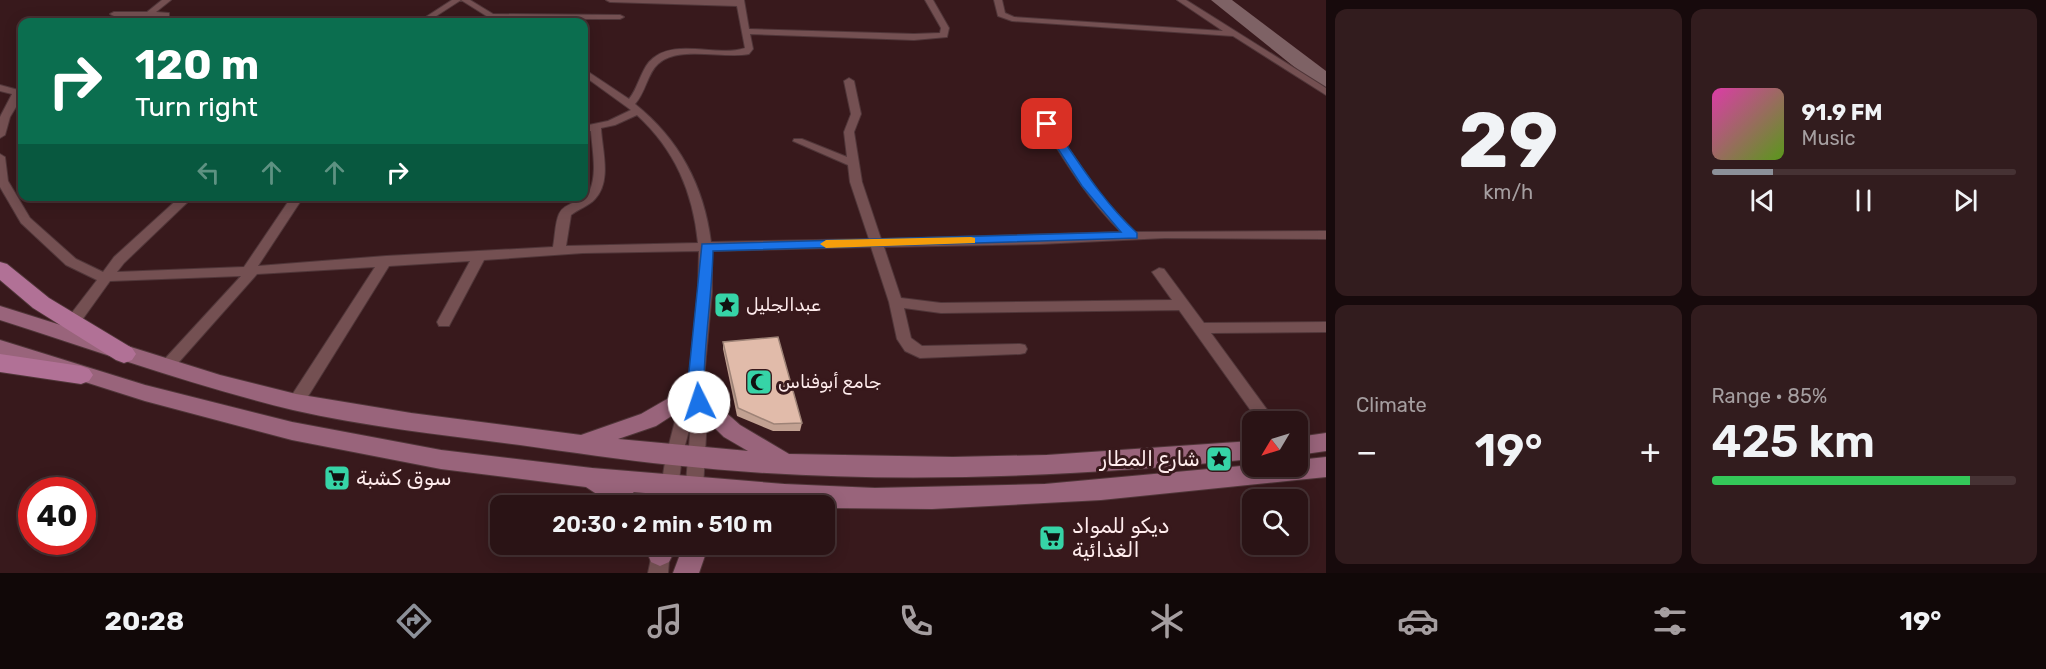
<!DOCTYPE html>
<meta charset="utf-8">
<style>
body{margin:0;font-family:Rubik,Vazirmatn,sans-serif;background:#321c1e;color:#f1f3f6;height:100vh;display:flex;flex-direction:column;font-size:22px;white-space:nowrap}
*{box-sizing:border-box;margin:0}
p{font-size:20px;color:#a59ea0}
.icon{flex:none;width:33px;height:33px;fill:none;stroke:currentColor;stroke-width:2;stroke-linecap:round;stroke-linejoin:round}
.map{position:relative;flex:1;overflow:hidden}
.panel{display:flex;flex-direction:column;gap:9px;padding:9px;background:#170a0c;width:720px}
.panel>*{flex:none}
.guide{position:absolute;left:18px;top:18px;width:570px;height:183px;border-radius:12px;box-shadow:0 3px 15px #0003,0 0 0 2px #463234;background:#0b6e4f;color:#fff;overflow:hidden}
.needle{width:39px;rotate:232deg}
.tools{position:absolute;left:1242px;top:411px;display:grid;gap:12px}
.tools a{display:grid;place-items:center;width:66px;height:66px;border-radius:12px;background:#2a1315;box-shadow:0 3px 15px #0003,0 0 0 2px #463234;font-size:30px}
.speed{position:absolute;left:18px;top:477px;display:flex;gap:12px;font-size:30px;font-weight:700;text-align:center}
.speed>*{display:grid;place-content:center;width:78px;height:78px;border-radius:50%;background:#2a1315;box-shadow:0 3px 15px #0003,0 0 0 2px #463234;line-height:1}
.speed .limit{border:9px solid #d22;background:#fff;color:#111}
.pin{position:absolute;display:grid;place-items:center;width:51px;height:51px;color:#fff;margin:-26px;border-radius:12px;box-shadow:0 3px 9px #0006}
.me{position:absolute;width:66px;margin:-33px;rotate:356deg;stroke-linejoin:round;filter:drop-shadow(0 0 4px #0008)}
.turn{display:flex;align-items:center;gap:21px;height:126px;padding:0 18px;font-size:27px}
.turn .icon{width:78px;height:78px;stroke-width:2.5}
.turn b{display:block;font-size:42px;line-height:51px}
.lanes{display:flex;align-items:center;height:57px;padding:0 18px;background:#0003;justify-content:center;gap:30px;direction:ltr}
.lanes .off{opacity:.35}
.big{font-size:45px;font-weight:600;line-height:1.1}
.panel .tile{flex:1;display:flex;flex-direction:column;justify-content:center;gap:9px;min-width:0;padding:0 21px;border-radius:12px;background:#321c1e}
.panel .dial{align-items:center;gap:0}
.dial b{font-size:78px;line-height:1}
.song{display:flex;align-items:center;gap:18px}
.cover{width:72px;height:72px;border-radius:9px;background:linear-gradient(135deg,hsl(320 70% 55%),hsl(90 70% 35%))}
.played{height:6px;border-radius:3px;background:linear-gradient(90deg,#8c9099 20%,#463234 20%)}
.keys{display:flex;justify-content:space-around;direction:ltr}
.heat{display:flex;justify-content:space-between;align-items:center;font-size:33px;direction:ltr}
.charge{height:9px;border-radius:4px;background:linear-gradient(90deg,#34c759 85%,#463234 0)}
.panel .tiles{flex:1;display:grid;gap:9px;grid-template-columns:repeat(2,1fr)}
.trip{position:absolute;left:490px;top:495px;width:345px;height:60px;border-radius:12px;background:#2a1315;box-shadow:0 3px 15px #0003,0 0 0 2px #463234;font-weight:600;line-height:60px;text-align:center}
.menu{display:flex;height:96px;justify-content:space-around;align-items:center;background:#110808;color:#a59ea0}
.menu .icon{width:42px;height:42px}
.menu .selected{color:#8c9099}
.menu b{font-size:27px;color:#f1f3f6}
main{display:flex;flex:1;min-height:0}
.map>svg:first-child{display:block}
.lines{fill:none;stroke-linecap:round;stroke-linejoin:round}
.taxiway{fill:#7e6265;fill-rule:evenodd}
.minor-casing{stroke:#503639;stroke-width:2}
.major-casing{stroke:#503639;stroke-width:2}
.highway-casing{stroke:#503639;stroke-width:2}
.minor{fill:#745052;fill-rule:evenodd}
.major{fill:#99647b;fill-rule:evenodd}
.highway{fill:#b17196;fill-rule:evenodd}
.wall{fill:#c2a192}
.building{fill:#e1bbaa;stroke:#9e8377;stroke-width:1.5}
.route{fill:#1a73e8;stroke:#114b97;stroke-width:1.5}
.slow{fill:#f59e0b}
.labels{text-anchor:middle;stroke-width:6;stroke-linejoin:round;paint-order:stroke}
.poi-label{font-size:18px;fill:#ffeced;stroke:#38191c;text-anchor:start}
.near-poi-label{font-size:21px;fill:#ffeced;stroke:#38191c;text-anchor:start}
</style>
<main>
<div class="map">
<svg width="1326" height="573" viewBox="0 0 1326 573">
<rect width="100%" height="100%" fill="#38191c"/>
<g class="lines">
<path class="taxiway" d="M 1211,0 L 1232,0 L 1326,71 L 1326,88 L 1318,86 Z"/>
<defs>
<path id="minor" d="M 162,0 L 171,0 L 156,12 L 169,13 L 169,17 L 114,16 L 110,14 L 114,12 L 147,12 Z
M 452,0 L 461,0 L 427,22 L 418,22 Z
M 461,0 L 470,0 L 493,14 L 620,15 L 624,17 L 620,19 L 501,19 L 502,22 L 496,22 Z
M 606,0 L 744,0 L 749,29 L 914,34 L 940,33 L 941,28 L 925,0 L 933,0 L 949,28 L 947,37 L 914,40 L 750,34 L 753,49 L 749,54 C 724,59 677,45 658,64 C 647,74 646,92 635,104 C 679,139 704,186 711,242 L 869,239 L 850,182 L 848,165 L 793,141 L 794,139 L 802,139 L 847,157 L 844,132 L 851,114 L 844,81 L 849,78 L 854,81 L 861,114 L 854,132 L 862,182 L 881,239 L 1121,232 C 1089,201 1065,162 1042,124 L 1047,121 L 1051,122 L 1100,195 L 1135,232 L 1326,231 L 1326,239 L 1165,238 L 1040,244 L 884,247 L 901,298 L 941,303 L 1172,300 L 1152,272 L 1159,268 L 1164,269 L 1204,323 L 1326,322 L 1326,332 L 1211,333 L 1276,422 L 1259,422 L 1179,310 L 941,313 L 904,308 L 911,338 L 922,346 L 1020,344 L 1025,345 L 1027,349 L 1025,353 L 1020,354 L 920,358 L 905,351 L 897,339 L 889,302 L 871,247 L 712,251 L 712,292 L 704,378 L 707,418 L 702,506 L 684,506 L 691,423 L 682,456 L 676,506 L 658,506 L 666,456 L 683,390 L 688,385 L 698,292 L 699,251 L 583,253 L 484,260 L 449,326 L 439,326 L 437,322 L 470,261 L 389,266 L 302,406 L 296,408 L 290,406 L 288,402 L 290,398 L 375,267 L 257,274 L 171,371 L 161,371 L 158,367 L 161,363 L 241,276 L 110,281 L 77,327 L 67,327 L 65,323 L 67,319 L 97,280 L 66,265 L 21,223 L 0,187 L 0,154 L 5,157 L 8,181 L 30,218 L 76,259 L 103,272 L 114,257 L 181,196 L 194,196 L 124,263 L 117,272 L 244,267 L 292,196 L 304,196 L 258,266 L 386,256 L 553,247 C 555,237 555,223 559,214 C 564,202 583,203 589,192 C 598,174 592,149 591,131 L 584,132 L 584,126 L 608,121 L 631,110 L 584,76 L 584,69 L 629,99 C 638,88 640,73 649,62 C 672,36 717,58 745,48 L 737,6 L 610,2 ZM 637,115 C 675,150 693,192 698,243 L 566,246 L 571,215 C 578,209 589,206 595,199 C 612,181 602,150 601,128 L 615,125 Z
M 994,0 L 1002,0 L 1005,13 L 1014,17 L 1223,31 L 1177,0 L 1186,0 L 1326,88 L 1326,95 L 1233,36 L 1012,21 L 998,16 Z
M 0,85 L 22,91 L 22,97 L 10,117 L 5,135 L 0,138 L 0,117 L 12,94 L 0,91 Z
M 654,544 L 668,544 L 670,550 L 668,573 L 648,573 Z"/>
<path id="major" d="M 0,306 L 220,375 L 296,394 L 411,413 L 581,435 L 641,414 L 688,387 L 706,395 L 740,425 L 789,454 L 953,457 L 1047,455 L 1252,441 L 1252,459 C 1061,478 864,486 672,465 C 621,460 571,452 520,445 C 445,435 367,427 293,410 C 194,386 97,351 0,320 ZM 690,404 L 724,437 L 748,451 L 618,439 L 656,426 Z
M 0,340 L 145,385 L 292,422 L 441,450 L 592,468 L 784,484 L 875,488 L 1045,484 L 1252,465 L 1298,466 L 1298,460 L 1326,457 L 1326,477 L 1101,500 L 932,509 L 829,508 L 633,492 L 644,506 L 615,506 L 586,487 L 441,469 L 292,440 L 145,401 L 0,355 Z
M 1326,433 L 1326,451 L 1298,455 L 1298,437 Z
M 644,544 L 669,544 L 673,554 L 669,562 L 660,566 L 651,562 Z
M 684,544 L 709,544 L 699,573 L 673,573 Z"/>
<path id="highway" d="M 0,262 L 7,264 L 49,298 L 132,348 L 136,354 L 132,360 L 124,363 L 116,360 L 33,308 L 0,280 Z
M 0,354 L 81,366 L 89,369 L 93,375 L 89,381 L 81,384 L 0,372 Z"/>
</defs>
<use href="#minor" class="minor-casing"/>
<use href="#major" class="major-casing"/>
<use href="#highway" class="highway-casing"/>
<use href="#minor" class="minor"/>
<use href="#major" class="major"/>
<use href="#highway" class="highway"/>
</g>
<path class="wall" d="M 723,342 L 802,423 L 800,431 L 773,431 L 737,416 L 723,349 Z"/>
<path class="building" d="M 778,337 L 802,423 L 774,424 L 738,408 L 723,342 Z"/>
<path class="route" d="M 1043,122 L 1051,122 C 1078,161 1102,201 1137,233 L 1137,238 L 713,251 C 712,294 705,336 704,379 C 703,388 709,398 705,406 L 693,406 L 688,381 L 702,244 L 1121,232 L 1082,186 L 1042,124 Z"/>
<path class="slow" d="M 971,237 L 975,238 L 975,243 L 826,248 L 820,244 L 826,240 Z"/>
<defs>
<symbol id="sight-square" viewBox="-11 -11 22 22"><rect x="-9" y="-9" width="18" height="18" rx="4" fill="#36d4a7" stroke="#38191c"/><path d="M0-6L1.8-2.2L6-1.7L2.9 1.2L3.7 5.4L0 3.3L-3.7 5.4L-2.9 1.2L-6-1.7L-1.8-2.2Z" fill="#111"/></symbol>
<symbol id="mosque-square" viewBox="-11 -11 22 22"><rect x="-9" y="-9" width="18" height="18" rx="4" fill="#36d4a7" stroke="#38191c"/><path d="M3.5-4.9A6 6 0 1 0 3.5 4.9A5 5 0 1 1 3.5-4.9Z" fill="#111"/></symbol>
<symbol id="supermarket-square" viewBox="-11 -11 22 22"><rect x="-9" y="-9" width="18" height="18" rx="4" fill="#36d4a7" stroke="#38191c"/><path d="M-6-5.5h2.5l.6 2H6L4.5 2H-2.5L-4.4-4H-6ZM-1.5 3.2a1.3 1.3 0 1 0 .1 0ZM3 3.2a1.3 1.3 0 1 0 .1 0Z" fill="#111"/></symbol>
</defs>
<g fill-rule="evenodd">
<use href="#sight-square" x="712" y="290" width="30" height="30"/>
<use href="#mosque-square" x="744" y="367" width="30" height="30"/>
<use href="#sight-square" x="1204" y="444" width="30" height="30"/>
<use href="#supermarket-square" x="322" y="463" width="30" height="30"/>
<use href="#supermarket-square" x="1037" y="523" width="30" height="30"/>
</g>
<g class="labels">
<g class="poi-label">
<text x="746" y="311">عبدالجليل</text>
<text x="778" y="388">جامع أبوفناس</text>
</g>
<g class="near-poi-label">
<text x="1200" y="466" text-anchor="end">شارع المطار</text>
<text x="356" y="485">سوق كشبة</text>
<text x="1072" y="533">ديكو للمواد<tspan x="1072" dy="24">الغذائية</tspan></text>
</g>
</g>
</svg>
<div class="tools">
<a><svg class="needle" viewBox="-14 -14 28 28"><path d="M0-13l5 13h-10z" fill="#e53935"/><path d="M0 13l5-13h-10z" fill="#a59ea0"/></svg></a>
<a><svg class="icon" aria-label="search" viewBox="0 0 24 24"><circle cx="10" cy="10" r="6"/><path d="M15 15l6 6"/></svg></a>
</div>
<div class="speed"><div class="limit">40</div></div>
<div class="pin" style="left:1047px;top:124px;background:#d93025"><svg class="icon" aria-label="arrive" viewBox="0 0 24 24"><path d="M6 21V4h12l-3 4 3 4H6"/></svg></div>
<svg class="me" style="left:699px;top:402px" viewBox="-20 -20 40 40"><circle r="19" fill="#fff"/><path d="M0-13L10 11 0 6-10 11z" fill="#1a73e8"/></svg>
<div class="trip">20:30 · 2 min · 510 m</div>
<div class="guide">
<div class="turn"><svg class="icon" aria-label="right" viewBox="0 0 24 24"><path d="M7 20v-9h11M14 6l5 5-5 5"/></svg><div><b>120 m</b>Turn right</div></div>
<div class="lanes"><svg class="icon off" aria-label="left" viewBox="0 0 24 24"><path d="M17 20v-9H6M10 6l-5 5 5 5"/></svg><svg class="icon off" aria-label="ahead" viewBox="0 0 24 24"><path d="M12 20V5M6 11l6-6 6 6"/></svg><svg class="icon off" aria-label="ahead" viewBox="0 0 24 24"><path d="M12 20V5M6 11l6-6 6 6"/></svg><svg class="icon" aria-label="right" viewBox="0 0 24 24"><path d="M7 20v-9h11M14 6l5 5-5 5"/></svg></div>
</div>
</div>
<section class="panel">
<div class="tiles">
<div class="tile dial"><b>29</b><p>km/h</p></div>
<div class="tile">
<div class="song"><i class="cover"></i><div><b>91.9 FM</b><p>Music</p></div></div>
<div class="played"></div>
<div class="keys"><svg class="icon" aria-label="previous" viewBox="0 0 24 24"><path d="M18 5L8 12l10 7zM5 5v14"/></svg><svg class="icon" aria-label="pause" viewBox="0 0 24 24"><path d="M8 5v14M16 5v14"/></svg><svg class="icon" aria-label="next" viewBox="0 0 24 24"><path d="M6 5l10 7-10 7zM19 5v14"/></svg></div>
</div>
<div class="tile"><p>Climate</p>
<div class="heat"><a>−</a><b class="big">19°</b><a>+</a></div>
</div>
<div class="tile"><p>Range · 85%</p><b class="big">425 km</b><div class="charge"></div></div>
</div>
</section>
</main>
<nav class="menu">
<b>20:28</b>
<svg class="icon selected" aria-label="directions" viewBox="0 0 24 24"><path d="M12 3l9 9-9 9-9-9zM9 14v-3h6M13 9l2 2-2 2"/></svg>
<svg class="icon" aria-label="music" viewBox="0 0 24 24"><path d="M9 18V5l10-2v13"/><circle cx="6" cy="18" r="3"/><circle cx="16" cy="16" r="3"/></svg>
<svg class="icon" aria-label="phone" viewBox="0 0 24 24"><path d="M5 4h4l2 5-3 2q2 4 5 5l2-3 5 2v4C11 20 4 13 5 4z"/></svg>
<svg class="icon" aria-label="climate" viewBox="0 0 24 24"><path d="M12 3v18M4 7l16 10M4 17L20 7"/></svg>
<svg class="icon" aria-label="car" viewBox="0 0 24 24"><path d="M5 17H2v-5l4-1 3-4h7l3 4 3 1v5h-3M9 17h6M6 11h13"/><circle cx="7" cy="17" r="2"/><circle cx="17" cy="17" r="2"/></svg>
<svg class="icon" aria-label="filters" viewBox="0 0 24 24"><path d="M4 7h16M4 17h16"/><circle cx="9" cy="7" r="2"/><circle cx="15" cy="17" r="2"/></svg>
<b>19°</b>
</nav>
